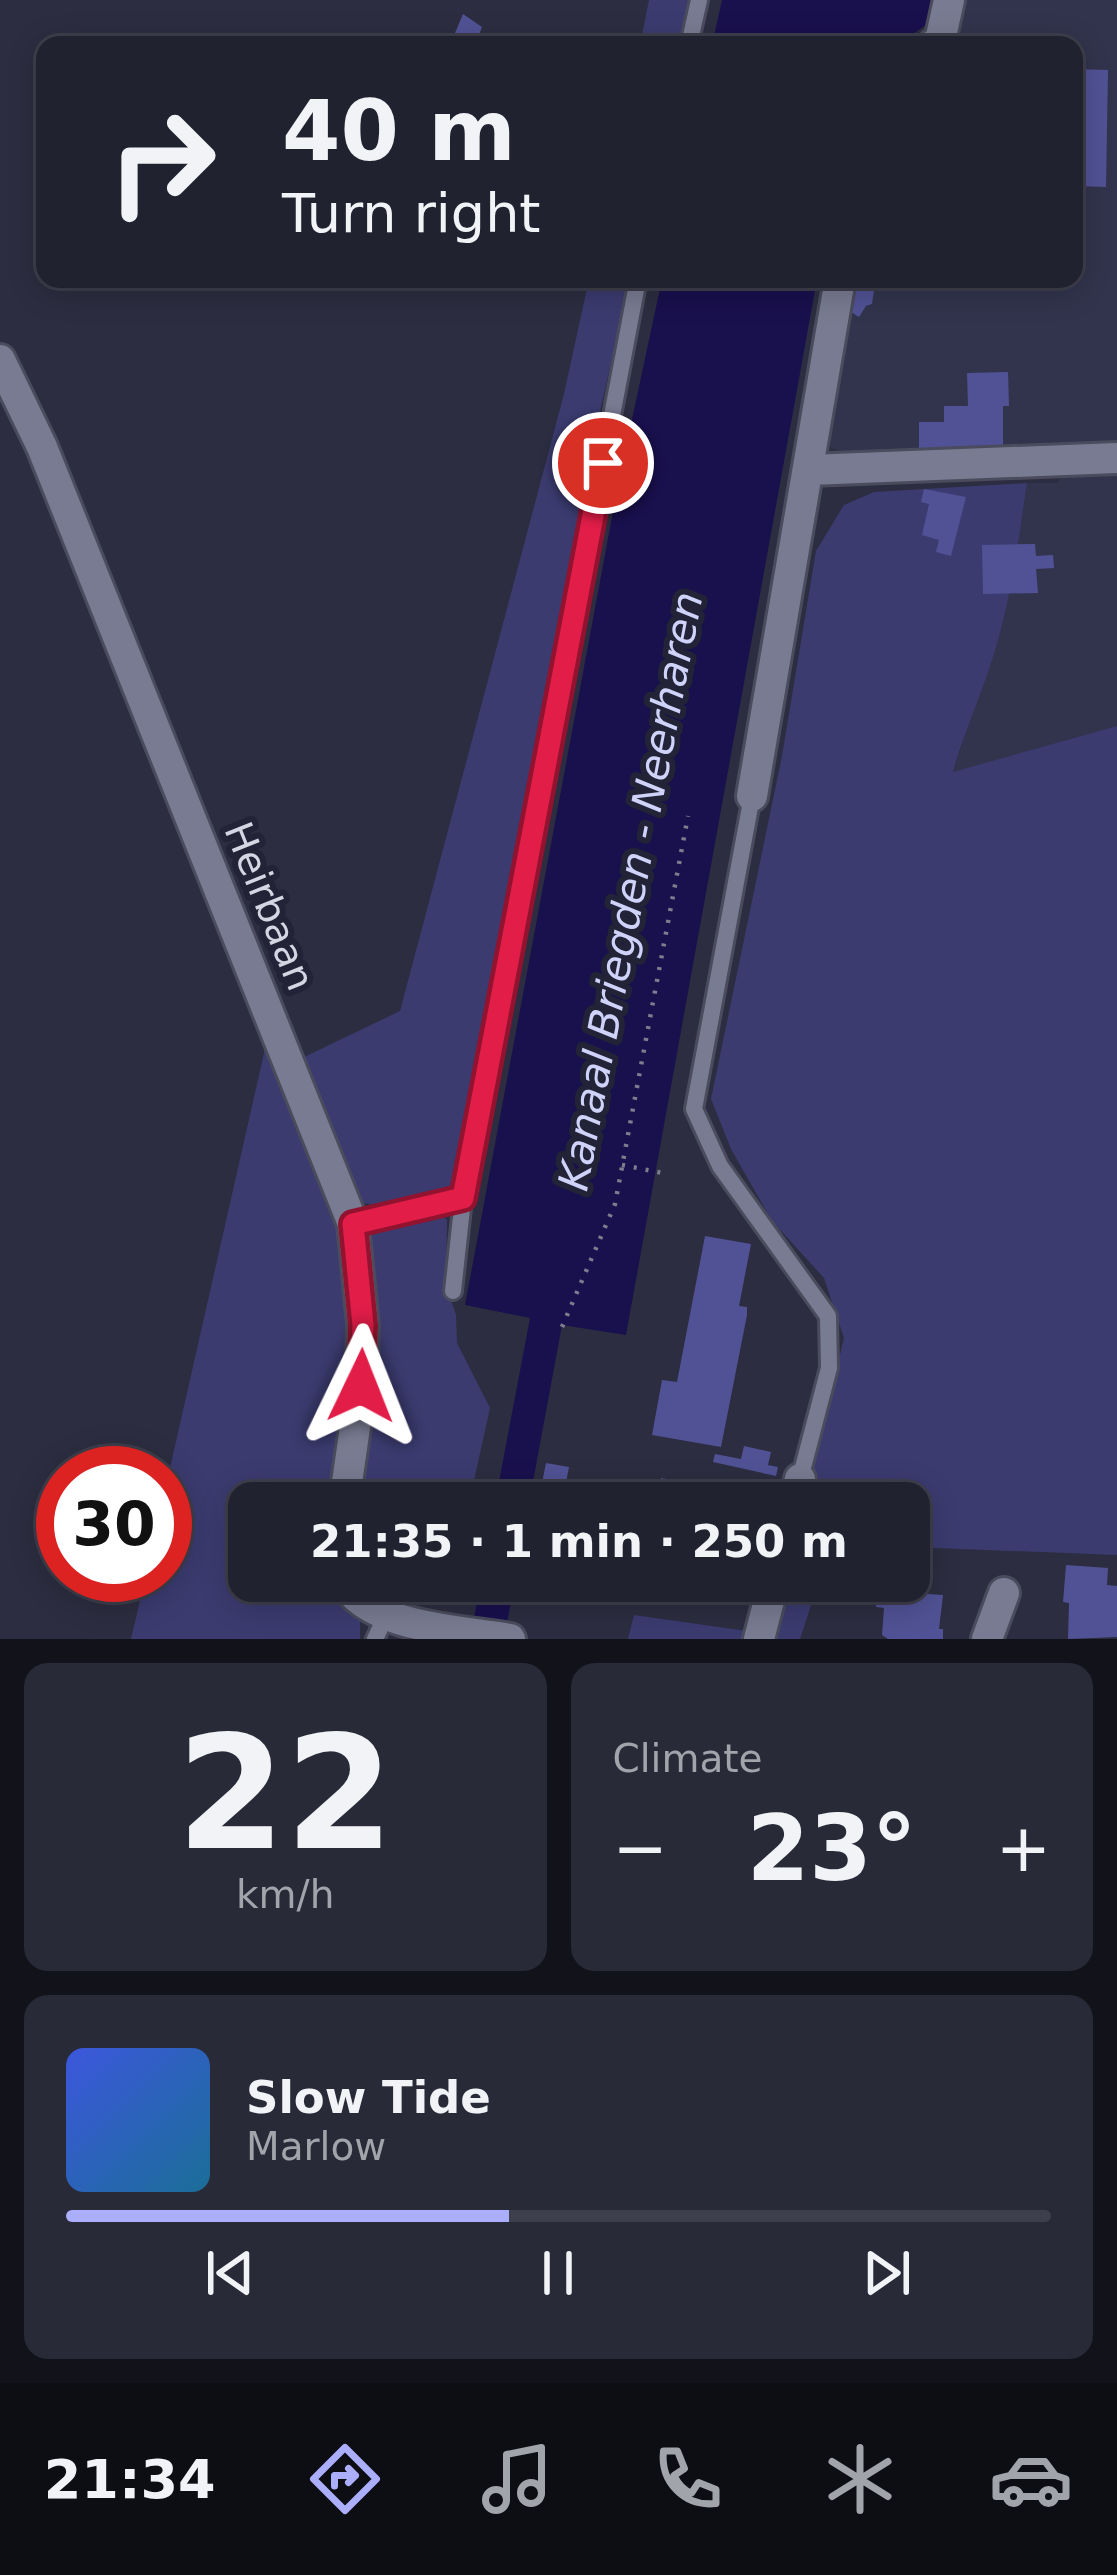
<!DOCTYPE html>
<meta charset="utf-8">
<style>
body{margin:0;font-family:"DejaVu Sans",sans-serif;background:#292a38;color:#f1f3f6;height:100vh;display:flex;flex-direction:column;font-size:45px;white-space:nowrap}
*{box-sizing:border-box;margin:0}
p{font-size:39px;color:#a2a4ab}
.icon{flex:none;width:66px;height:66px;fill:none;stroke:currentColor;stroke-width:2;stroke-linecap:round;stroke-linejoin:round}
.map{position:relative;height:1639px;overflow:hidden}
.drawer{display:flex;flex-direction:column;gap:24px;padding:24px;background:#12131a;flex:1}
.drawer>*{flex:none}
.banner{position:absolute;left:36px;top:36px;width:1047px;height:252px;border-radius:24px;box-shadow:0 6px 30px #0003,0 0 0 3px #3e3f4c;background:#212230;color:#f1f3f6;overflow:hidden}
.speed{position:absolute;left:36px;top:1446px;display:flex;gap:24px;font-size:60px;font-weight:700;text-align:center}
.speed>*{display:grid;place-content:center;width:156px;height:156px;border-radius:50%;background:#212230;box-shadow:0 6px 30px #0003,0 0 0 3px #3e3f4c;line-height:1}
.speed .limit{border:18px solid #d22;background:#fff;color:#111}
.pin{position:absolute;display:grid;place-items:center;width:102px;height:102px;color:#fff;margin:-51px;border:6px solid #fff;border-radius:50%;box-shadow:0 3px 12px #0007}
.me{position:absolute;width:132px;margin:-66px;rotate:2deg;stroke-linejoin:round;filter:drop-shadow(0 0 9px #0008)}
.turn{display:flex;align-items:center;gap:42px;height:252px;padding:0 48px;font-size:54px}
.turn .icon{width:156px;height:156px;stroke-width:2.5}
.turn b{display:block;font-size:84px;line-height:102px}
.big{font-size:90px;font-weight:700;line-height:1.1}
.drawer .tile{flex:1;display:flex;flex-direction:column;justify-content:center;gap:18px;min-width:0;padding:0 42px;border-radius:24px;background:#292a38}
.drawer .dial{align-items:center;gap:0}
.dial b{font-size:156px;line-height:1}
.song{display:flex;align-items:center;gap:36px}
.cover{width:144px;height:144px;border-radius:18px;background:linear-gradient(135deg,hsl(230 70% 55%),hsl(200 70% 35%))}
.played{height:12px;border-radius:6px;background:linear-gradient(90deg,#abaffb 45%,#3e3f4c 45%)}
.keys{display:flex;justify-content:space-around;direction:ltr}
.heat{display:flex;justify-content:space-between;align-items:center;font-size:66px;direction:ltr}
.drawer .tiles{flex:1;display:grid;gap:24px;grid-template-columns:1fr 1fr}
.tile:last-child{grid-column:span 2}
.trip{position:absolute;left:228px;top:1482px;width:702px;height:120px;border-radius:24px;background:#212230;box-shadow:0 6px 30px #0003,0 0 0 3px #3e3f4c;font-weight:700;line-height:120px;text-align:center}
.dock{display:flex;height:192px;justify-content:space-around;align-items:center;background:#0d0e13;color:#a2a4ab}
.dock .icon{width:84px;height:84px}
.dock .active{color:#abaffb}
.dock b{font-size:54px;color:#f1f3f6}
.map>svg:first-child{display:block}
.built{fill:#32344d}
.green{fill:#3b3b70}
.water{fill:#19104e}
.building{fill:#515295}
.lines{fill:none;stroke-linecap:round;stroke-linejoin:round}
.lane-casing{stroke:#4a4b5c;stroke-width:22}
.street-casing{stroke:#4a4b5c;stroke-width:36}
.path{stroke:#7c7d8d;stroke-width:4.5;stroke-dasharray:3 9;stroke-linecap:butt}
.lane{stroke:#797b92;stroke-width:16}
.street{stroke:#797b92;stroke-width:30}
.route-casing{stroke:#92132f;stroke-width:30}
.route{stroke:#e11d48;stroke-width:21}
.labels{text-anchor:middle;stroke-width:12;stroke-linejoin:round;paint-order:stroke}
.street-label{font-size:39px;fill:#d5d6e3;stroke:#222336}
.water-label{font-size:42px;font-style:italic;fill:#cfd3fa;stroke:#222336}
</style>
<div class="map">
<svg width="1117" height="1639" viewBox="0 0 1117 1639">
<rect width="100%" height="100%" fill="#2c2d40"/>
<path class="built" d="M 959,0 L 1117,0 L 1117,446 L 852,455 L 831,448 L 825,435 L 851,279 L 1074,279 L 1074,45 L 946,45 Z
M 1117,469 L 1117,726 L 953,773 L 1011,585 L 1027,483 L 1058,483 L 1061,470 Z"/>
<path class="green" d="M 649,0 L 692,0 L 682,45 L 640,45 Z
M 589,279 L 630,279 L 596,429 L 468,1134 L 452,1185 L 385,1207 L 351,1201 L 300,1059 L 400,1011 L 564,394 Z
M 1027,483 C 1018,544 1010,607 990,666 C 978,702 963,736 953,772 L 1117,726 L 1117,1555 L 909,1547 L 909,1503 L 804,1503 L 844,1338 L 824,1278 L 772,1221 L 731,1149 L 711,1099 L 782,756 L 816,551 L 844,505 L 874,492 Z
M 267,1040 L 347,1249 L 358,1357 L 338,1503 L 249,1503 L 249,1581 L 334,1581 L 360,1618 L 360,1639 L 131,1639 L 146,1575 L 165,1575 L 165,1490 Z
M 439,1213 L 447,1220 L 446,1285 L 456,1315 L 457,1343 L 490,1408 L 469,1503 L 352,1503 L 363,1245 C 383,1220 409,1218 439,1213 Z
M 351,1581 L 432,1581 L 427,1605 L 392,1598 L 388,1608 Z
M 785,1581 L 819,1581 L 800,1639 L 771,1639 Z
M 634,1615 L 747,1631 L 746,1639 L 628,1639 Z"/>
<path class="water" d="M 722,0 L 931,0 L 926,25 L 897,45 L 712,45 Z
M 662,279 L 817,279 L 626,1335 L 562,1325 L 529,1503 L 495,1503 L 530,1318 L 465,1305 L 618,485 Z
M 481,1581 L 515,1581 L 504,1639 L 470,1639 Z"/>
<path class="building" d="M 463,14 L 482,27 L 475,45 L 450,45 Z
M 1074,69 L 1108,70 L 1106,187 L 1074,186 Z
M 852,279 L 868,279 L 868,287 L 874,290 L 872,304 L 866,306 L 859,317 L 846,309 Z
M 1008,372 L 1009,406 L 1003,406 L 1003,449 L 919,449 L 919,422 L 944,422 L 944,406 L 968,406 L 967,373 Z
M 924,489 L 966,497 L 951,556 L 936,552 L 939,540 L 922,535 L 929,504 L 921,502 Z
M 1035,544 L 1036,556 L 1053,555 L 1054,568 L 1036,569 L 1038,593 L 983,594 L 982,545 Z
M 705,1236 L 751,1244 L 739,1306 L 747,1307 L 747,1315 L 721,1447 L 652,1435 L 662,1380 L 677,1382 Z
M 744,1446 L 771,1452 L 768,1465 L 778,1467 L 776,1476 L 713,1462 L 715,1454 L 741,1459 Z
M 546,1463 L 569,1467 L 562,1503 L 550,1503 L 552,1496 L 540,1493 Z
M 661,1478 L 732,1491 L 729,1503 L 656,1503 Z
M 741,1492 L 766,1497 L 765,1503 L 738,1503 Z
M 1066,1565 L 1108,1568 L 1107,1585 L 1117,1586 L 1117,1637 L 1068,1639 L 1069,1603 L 1063,1602 Z
M 899,1583 L 912,1585 L 913,1593 L 943,1595 L 939,1629 L 943,1629 L 943,1639 L 888,1639 L 882,1635 L 884,1608 L 876,1607 L 877,1584 Z"/>
<g class="lines">
<defs>
<path id="lane" d="M 689,45 L 699,0
M 752,796 L 694,1109 L 720,1166 L 828,1316 L 829,1368 L 800,1479
M 353,1224 L 463,1199 L 638,279
M 453,1291 L 463,1199
M 375,1639 L 386,1616"/>
<path id="street" d="M 933,45 L 940,41 L 949,0
M 0,360 L 42,447 L 353,1224 L 363,1325 L 361,1386 L 344,1503
M 809,470 L 1117,458
M 752,796 L 840,279
M 794,1503 L 800,1479
M 343,1581 C 370,1628 459,1630 510,1639
M 759,1639 L 774,1581
M 987,1639 L 1004,1593"/>
</defs>
<use href="#lane" class="lane-casing"/>
<use href="#street" class="street-casing"/>
<path class="path" d="M 622,1165 L 663,1173
M 562,1327 L 615,1204 L 688,816"/>
<use href="#lane" class="lane"/>
<use href="#street" class="street"/>
</g>
<g class="lines">
<defs>
<path id="route" d="M 361,1386 L 363,1325 L 353,1224 L 463,1198 L 603,463"/>
</defs>
<use href="#route" class="route-casing"/>
<use href="#route" class="route"/>
</g>
<g class="labels">
<g class="street-label">
<text transform="translate(270 906) rotate(68)" y="14">Heirbaan</text>
</g>
<g class="water-label">
<text transform="translate(630 891) rotate(-79)" y="15">Kanaal Briegden - Neerharen</text>
</g>
</g>
</svg>
<div class="speed"><div class="limit">30</div></div>
<div class="pin" style="left:603px;top:463px;background:#d93025"><svg class="icon" aria-label="arrive" viewBox="0 0 24 24"><path d="M6 21V4h12l-3 4 3 4H6"/></svg></div>
<svg class="me" style="left:361px;top:1386px" viewBox="-20 -20 40 40"><path d="M0-17L14 15 0 8-14 15z" fill="#e11d48" stroke="#fff" stroke-width="4"/></svg>
<div class="trip">21:35 · 1 min · 250 m</div>
<div class="banner">
<div class="turn"><svg class="icon" aria-label="right" viewBox="0 0 24 24"><path d="M7 20v-9h11M14 6l5 5-5 5"/></svg><div><b>40 m</b>Turn right</div></div>
</div>
</div>
<section class="drawer">
<div class="tiles">
<div class="tile dial"><b>22</b><p>km/h</p></div>
<div class="tile"><p>Climate</p>
<div class="heat"><a>−</a><b class="big">23°</b><a>+</a></div>
</div>
<div class="tile">
<div class="song"><i class="cover"></i><div><b>Slow Tide</b><p>Marlow</p></div></div>
<div class="played"></div>
<div class="keys"><svg class="icon" aria-label="previous" viewBox="0 0 24 24"><path d="M18 5L8 12l10 7zM5 5v14"/></svg><svg class="icon" aria-label="pause" viewBox="0 0 24 24"><path d="M8 5v14M16 5v14"/></svg><svg class="icon" aria-label="next" viewBox="0 0 24 24"><path d="M6 5l10 7-10 7zM19 5v14"/></svg></div>
</div>
</div>
</section>
<nav class="dock">
<b>21:34</b>
<svg class="icon active" aria-label="directions" viewBox="0 0 24 24"><path d="M12 3l9 9-9 9-9-9zM9 14v-3h6M13 9l2 2-2 2"/></svg>
<svg class="icon" aria-label="music" viewBox="0 0 24 24"><path d="M9 18V5l10-2v13"/><circle cx="6" cy="18" r="3"/><circle cx="16" cy="16" r="3"/></svg>
<svg class="icon" aria-label="phone" viewBox="0 0 24 24"><path d="M5 4h4l2 5-3 2q2 4 5 5l2-3 5 2v4C11 20 4 13 5 4z"/></svg>
<svg class="icon" aria-label="climate" viewBox="0 0 24 24"><path d="M12 3v18M4 7l16 10M4 17L20 7"/></svg>
<svg class="icon" aria-label="car" viewBox="0 0 24 24"><path d="M5 17H2v-5l4-1 3-4h7l3 4 3 1v5h-3M9 17h6M6 11h13"/><circle cx="7" cy="17" r="2"/><circle cx="17" cy="17" r="2"/></svg>
</nav>
